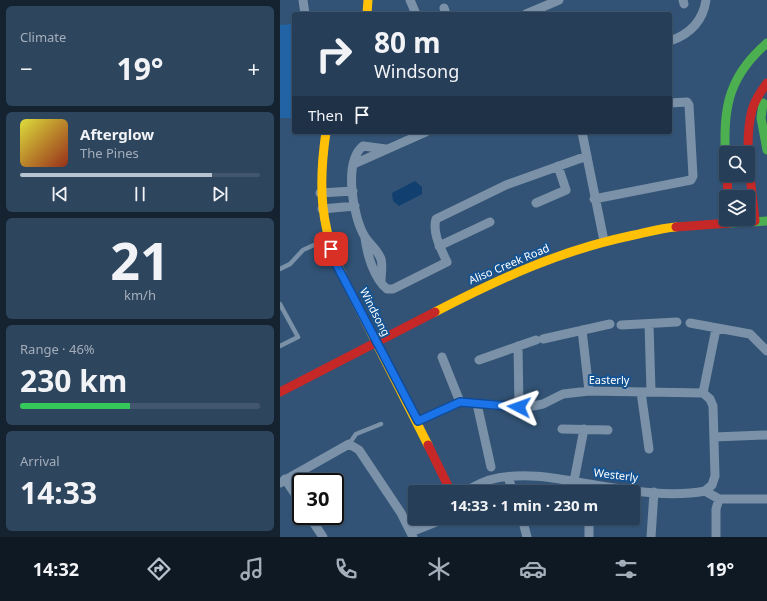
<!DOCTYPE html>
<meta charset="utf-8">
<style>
body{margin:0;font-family:"Noto Sans",sans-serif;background:#2e455e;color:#f1f3f6;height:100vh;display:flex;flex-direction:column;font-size:15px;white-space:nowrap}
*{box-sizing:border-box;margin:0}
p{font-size:13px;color:#a4aeba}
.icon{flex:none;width:22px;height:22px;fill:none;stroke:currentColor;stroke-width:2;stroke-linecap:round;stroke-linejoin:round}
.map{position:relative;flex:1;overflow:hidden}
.panel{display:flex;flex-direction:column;gap:6px;padding:6px;background:#152230;width:280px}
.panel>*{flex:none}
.top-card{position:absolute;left:12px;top:12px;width:380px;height:122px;border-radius:4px;box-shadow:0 1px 3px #0004,0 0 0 1px #42576e;background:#263e58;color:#f1f3f6;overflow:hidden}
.controls{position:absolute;left:439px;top:146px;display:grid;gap:8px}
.controls a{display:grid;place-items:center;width:36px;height:36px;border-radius:4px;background:#263e58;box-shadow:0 1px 3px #0004,0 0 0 1px #42576e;font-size:20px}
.speed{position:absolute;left:12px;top:473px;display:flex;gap:8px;font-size:20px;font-weight:700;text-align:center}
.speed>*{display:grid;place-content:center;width:52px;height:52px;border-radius:50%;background:#263e58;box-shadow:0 1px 3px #0004,0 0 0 1px #42576e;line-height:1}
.speed .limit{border:2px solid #111;border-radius:6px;background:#fff;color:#111}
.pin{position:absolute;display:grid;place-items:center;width:34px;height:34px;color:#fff;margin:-17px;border-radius:8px;box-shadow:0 2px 6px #0006}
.me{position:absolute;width:44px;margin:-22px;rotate:274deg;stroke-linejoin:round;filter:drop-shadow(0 0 3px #0008)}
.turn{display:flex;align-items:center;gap:14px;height:84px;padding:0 16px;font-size:18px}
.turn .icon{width:52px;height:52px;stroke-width:2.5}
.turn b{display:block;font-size:28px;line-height:34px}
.then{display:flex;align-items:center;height:38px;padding:0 16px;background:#0003;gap:8px;font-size:15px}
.big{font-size:30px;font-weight:700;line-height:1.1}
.panel .card{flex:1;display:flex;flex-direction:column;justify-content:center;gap:6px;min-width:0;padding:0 14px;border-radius:6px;background:#2e455e}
.panel .dial{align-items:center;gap:0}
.dial b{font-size:52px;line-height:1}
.song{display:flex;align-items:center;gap:12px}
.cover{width:48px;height:48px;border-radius:6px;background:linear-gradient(135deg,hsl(60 70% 55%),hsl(10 70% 35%))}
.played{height:4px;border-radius:2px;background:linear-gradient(90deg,#b7c3cf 80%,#42576e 80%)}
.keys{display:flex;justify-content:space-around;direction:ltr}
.heat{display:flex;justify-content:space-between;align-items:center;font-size:22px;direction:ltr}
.charge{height:6px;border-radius:3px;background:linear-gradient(90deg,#34c759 46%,#42576e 0)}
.trip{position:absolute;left:128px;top:485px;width:232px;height:40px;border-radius:4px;background:#263e58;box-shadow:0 1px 3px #0004,0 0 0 1px #42576e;font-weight:700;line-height:40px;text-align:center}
.tabs{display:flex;height:64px;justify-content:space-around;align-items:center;background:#0f1923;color:#a4aeba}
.tabs .icon{width:28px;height:28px}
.tabs .current{color:#b7c3cf}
.tabs b{font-size:18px;color:#f1f3f6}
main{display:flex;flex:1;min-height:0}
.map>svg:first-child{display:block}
.green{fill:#2163a4}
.water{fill:#113f6f}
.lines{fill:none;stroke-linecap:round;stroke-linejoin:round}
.lane{stroke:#7a91a8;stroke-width:4.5}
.street{stroke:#7a91a8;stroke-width:9}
.fast{stroke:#4caf50;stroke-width:9}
.slow{stroke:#ffc107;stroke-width:9}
.jam{stroke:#c62828;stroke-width:9}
.route-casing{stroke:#114b97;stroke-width:10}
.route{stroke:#1a73e8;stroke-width:7}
.labels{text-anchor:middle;stroke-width:4;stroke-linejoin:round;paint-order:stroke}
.street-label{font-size:11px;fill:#fff;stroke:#165391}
</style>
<main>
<section class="panel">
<div class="card"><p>Climate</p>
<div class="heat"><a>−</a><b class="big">19°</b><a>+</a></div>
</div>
<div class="card">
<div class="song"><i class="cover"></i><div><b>Afterglow</b><p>The Pines</p></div></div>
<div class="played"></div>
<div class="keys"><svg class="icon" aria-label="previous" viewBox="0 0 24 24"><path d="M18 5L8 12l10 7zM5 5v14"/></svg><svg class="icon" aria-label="pause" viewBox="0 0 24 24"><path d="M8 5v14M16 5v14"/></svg><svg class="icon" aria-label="next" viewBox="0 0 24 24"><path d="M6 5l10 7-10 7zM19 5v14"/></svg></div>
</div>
<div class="card dial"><b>21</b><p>km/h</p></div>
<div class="card"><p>Range · 46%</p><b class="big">230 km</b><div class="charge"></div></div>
<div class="card"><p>Arrival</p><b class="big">14:33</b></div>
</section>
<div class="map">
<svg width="487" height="537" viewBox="0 0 487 537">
<rect width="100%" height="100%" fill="#325375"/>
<path class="green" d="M 14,24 L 14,118 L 0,118 L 0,25 Z"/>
<path class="water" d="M 135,181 L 142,187 L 142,194 L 119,206 L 113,201 L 112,193 Z"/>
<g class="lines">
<path class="lane" d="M 0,269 L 10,264 L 23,250 L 47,239
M 0,304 L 18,337 L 0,346
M 69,444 L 76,434 L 101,424"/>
<path class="street" d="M 23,0 L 25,14
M 130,0 L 136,14
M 403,0 L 404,4
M 164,8 L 166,14
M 246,14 L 279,0
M 390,41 C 410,34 423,21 426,0
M 302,132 L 324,241
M 74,164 L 146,132
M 40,193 L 73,191
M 314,199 L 411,180 L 413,176 L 409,105 L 407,102 L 390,103
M 256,203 L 286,190 L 278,166
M 42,209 L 75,206
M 85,238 C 87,254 94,279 107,289 L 113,289 L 167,262 C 161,249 152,233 156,219 L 226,185 L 307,156
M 159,246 L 210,222
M 101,281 C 101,274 103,266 101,259 C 97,249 90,245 85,237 C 73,218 63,162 83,146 L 106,149
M 410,323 L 470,334 L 487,351
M 369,324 L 371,391
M 341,325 L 397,322
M 302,330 L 309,391
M 263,339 L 330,324
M 238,346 L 239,407
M 162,357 L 180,402
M 199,360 L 256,340
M 361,392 L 369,449
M 423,393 L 436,329
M 197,404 L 211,467
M 138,421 L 180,402 L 239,407 L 253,406 L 263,404 L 283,394 L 309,391 L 423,393 L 430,399 L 433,406 L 435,476 L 432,485 L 425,491
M 282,429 L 328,430
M 434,437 L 487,435
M 228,477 L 233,492
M 5,479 L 21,503
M 294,481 L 304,429
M 0,483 L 69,444 L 79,450 L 121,513 L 133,537
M 184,492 C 192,488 200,483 209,480 C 242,471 276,478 309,484 C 346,490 389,498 425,491 L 439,499 L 487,499
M 29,516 L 43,537
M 242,518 L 247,537
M 131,532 L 166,518
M 309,537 L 309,518
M 371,537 L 374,492
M 436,537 L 436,509 L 439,499"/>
<path class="fast" d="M 483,103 L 481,118 L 487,150
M 446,168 C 443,114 444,80 487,43
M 450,219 L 450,223
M 450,223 L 487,221"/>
<path class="slow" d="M 87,14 L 88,0
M 46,132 C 38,186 40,227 63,277 L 148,445
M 155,312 C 221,278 281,250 354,235 C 368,232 382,228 396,227"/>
<path class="jam" d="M 447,175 L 448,197
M 475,221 C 472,185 463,145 472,110 C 475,100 481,91 487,83
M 396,227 L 450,223
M 0,392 L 155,312
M 148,445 L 171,492"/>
</g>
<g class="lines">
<defs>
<path id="route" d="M 51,249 L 54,260 L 138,421 L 180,402 L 239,407"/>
</defs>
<use href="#route" class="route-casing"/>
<use href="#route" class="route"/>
</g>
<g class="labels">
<g class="street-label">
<text transform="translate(229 264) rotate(-23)" y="4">Aliso Creek Road</text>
<text transform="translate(95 312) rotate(63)" y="4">Windsong</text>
<text x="329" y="384">Easterly</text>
<text transform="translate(336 475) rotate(7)" y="4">Westerly</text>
</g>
</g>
</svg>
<div class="controls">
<a><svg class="icon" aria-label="search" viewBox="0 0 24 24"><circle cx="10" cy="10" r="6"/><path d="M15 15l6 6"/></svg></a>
<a><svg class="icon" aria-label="layers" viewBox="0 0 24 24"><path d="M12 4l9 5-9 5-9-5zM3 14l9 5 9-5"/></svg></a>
</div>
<div class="speed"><div class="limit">30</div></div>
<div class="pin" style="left:51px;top:249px;background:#d93025"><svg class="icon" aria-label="arrive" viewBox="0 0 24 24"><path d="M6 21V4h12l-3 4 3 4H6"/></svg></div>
<svg class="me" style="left:239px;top:407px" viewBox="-20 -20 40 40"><path d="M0-17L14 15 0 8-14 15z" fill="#1a73e8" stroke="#fff" stroke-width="4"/></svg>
<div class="trip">14:33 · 1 min · 230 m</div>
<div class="top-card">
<div class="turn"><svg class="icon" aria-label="right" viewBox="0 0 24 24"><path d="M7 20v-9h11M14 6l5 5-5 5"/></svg><div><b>80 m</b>Windsong</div></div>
<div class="then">Then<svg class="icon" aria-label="arrive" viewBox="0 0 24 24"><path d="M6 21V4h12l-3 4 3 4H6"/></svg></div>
</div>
</div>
</main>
<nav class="tabs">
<b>14:32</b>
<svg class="icon current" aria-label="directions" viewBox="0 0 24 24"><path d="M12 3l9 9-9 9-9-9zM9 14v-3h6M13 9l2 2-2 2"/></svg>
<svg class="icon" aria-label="music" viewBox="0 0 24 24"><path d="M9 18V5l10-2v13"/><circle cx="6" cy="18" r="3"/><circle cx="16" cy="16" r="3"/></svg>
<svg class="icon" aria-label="phone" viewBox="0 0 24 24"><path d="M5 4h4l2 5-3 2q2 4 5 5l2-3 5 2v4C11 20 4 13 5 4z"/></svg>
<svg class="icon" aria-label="climate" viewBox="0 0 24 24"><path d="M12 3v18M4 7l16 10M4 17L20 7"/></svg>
<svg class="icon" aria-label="car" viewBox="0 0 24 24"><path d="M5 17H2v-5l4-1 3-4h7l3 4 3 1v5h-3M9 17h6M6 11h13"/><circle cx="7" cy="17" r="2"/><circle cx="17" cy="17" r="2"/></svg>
<svg class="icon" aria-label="filters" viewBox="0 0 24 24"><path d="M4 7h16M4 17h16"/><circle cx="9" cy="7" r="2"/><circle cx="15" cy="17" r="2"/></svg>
<b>19°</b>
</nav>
